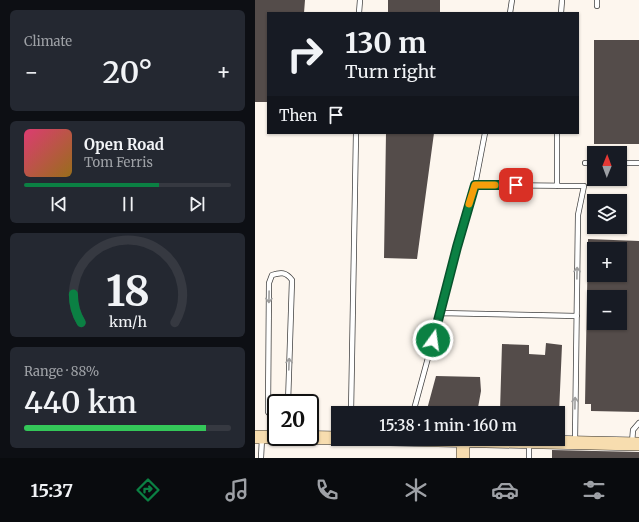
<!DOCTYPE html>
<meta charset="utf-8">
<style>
body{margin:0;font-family:Merriweather,serif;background:#242831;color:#f1f3f6;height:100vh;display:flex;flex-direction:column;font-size:15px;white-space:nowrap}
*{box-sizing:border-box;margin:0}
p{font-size:13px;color:#9ea1a6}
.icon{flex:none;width:22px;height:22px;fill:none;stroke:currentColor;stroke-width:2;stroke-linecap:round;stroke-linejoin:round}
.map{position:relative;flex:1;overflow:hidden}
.drawer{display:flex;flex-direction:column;gap:10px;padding:10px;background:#0d0f14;width:255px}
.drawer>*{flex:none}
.hud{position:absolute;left:12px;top:12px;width:312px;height:122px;border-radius:0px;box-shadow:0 1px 3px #0004;background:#171b24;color:#f1f3f6;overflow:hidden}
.needle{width:26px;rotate:1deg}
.fabs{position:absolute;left:332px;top:146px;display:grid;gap:8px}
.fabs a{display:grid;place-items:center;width:40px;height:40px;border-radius:0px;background:#171b24;box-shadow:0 1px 3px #0004;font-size:20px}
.speed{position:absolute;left:12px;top:394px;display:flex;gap:8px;font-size:20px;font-weight:700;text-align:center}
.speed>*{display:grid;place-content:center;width:52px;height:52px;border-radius:50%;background:#171b24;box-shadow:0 1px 3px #0004;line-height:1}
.speed .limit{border:2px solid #111;border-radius:6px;background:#fff;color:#111}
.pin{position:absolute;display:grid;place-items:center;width:34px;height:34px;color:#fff;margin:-17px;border-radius:8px;box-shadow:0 2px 6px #0006}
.me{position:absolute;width:44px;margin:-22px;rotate:14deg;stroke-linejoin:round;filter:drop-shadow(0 0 3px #0008)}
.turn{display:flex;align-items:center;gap:14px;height:84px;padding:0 12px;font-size:18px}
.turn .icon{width:52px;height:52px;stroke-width:2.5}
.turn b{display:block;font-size:28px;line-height:34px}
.then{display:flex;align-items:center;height:38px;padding:0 12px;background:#0003;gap:8px;font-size:15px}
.big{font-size:30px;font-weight:600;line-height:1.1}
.drawer .tile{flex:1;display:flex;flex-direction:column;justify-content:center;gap:6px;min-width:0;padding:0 14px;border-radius:6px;background:#242831}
.drawer .dial{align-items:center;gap:0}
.dial svg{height:104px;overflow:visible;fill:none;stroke:#363941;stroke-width:7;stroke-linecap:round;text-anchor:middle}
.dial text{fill:#f1f3f6;stroke:none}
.song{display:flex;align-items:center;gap:12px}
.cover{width:48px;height:48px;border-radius:6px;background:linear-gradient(135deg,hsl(340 70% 55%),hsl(40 70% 35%))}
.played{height:4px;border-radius:2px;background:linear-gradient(90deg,#0b8043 65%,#363941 65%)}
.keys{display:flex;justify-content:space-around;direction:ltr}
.heat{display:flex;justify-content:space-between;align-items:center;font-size:22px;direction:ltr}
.charge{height:6px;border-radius:3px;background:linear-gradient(90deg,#34c759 88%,#363941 0)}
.trip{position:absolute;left:76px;top:406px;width:234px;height:40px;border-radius:0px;background:#171b24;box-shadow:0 1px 3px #0004;font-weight:600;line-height:40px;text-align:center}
.dock{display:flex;height:64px;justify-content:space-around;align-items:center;background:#090b0e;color:#9ea1a6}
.dock .icon{width:28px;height:28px}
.dock .current{color:#0b8043}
.dock b{font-size:18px;color:#f1f3f6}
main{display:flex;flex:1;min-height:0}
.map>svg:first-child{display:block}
.building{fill:#544c4a;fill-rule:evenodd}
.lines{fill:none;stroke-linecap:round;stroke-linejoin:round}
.lane-casing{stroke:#404040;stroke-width:6}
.secondary-casing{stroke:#2f2f2f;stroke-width:14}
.lane{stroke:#fff;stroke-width:4.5}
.secondary{stroke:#f7ddaf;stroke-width:13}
.oneway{stroke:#9e9e9e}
.route-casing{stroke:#07532c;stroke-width:10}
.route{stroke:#0b8043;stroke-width:7}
.slow{stroke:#f59e0b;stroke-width:7}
</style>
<main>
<section class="drawer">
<div class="tile"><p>Climate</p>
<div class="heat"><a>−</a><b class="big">20°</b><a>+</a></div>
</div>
<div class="tile">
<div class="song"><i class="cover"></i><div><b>Open Road</b><p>Tom Ferris</p></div></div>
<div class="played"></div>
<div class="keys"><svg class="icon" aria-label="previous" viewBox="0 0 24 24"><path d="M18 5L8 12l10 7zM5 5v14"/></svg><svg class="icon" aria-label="pause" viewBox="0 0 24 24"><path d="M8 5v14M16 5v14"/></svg><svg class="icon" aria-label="next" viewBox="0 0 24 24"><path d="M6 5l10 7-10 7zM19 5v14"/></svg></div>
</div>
<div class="tile dial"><svg viewBox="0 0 100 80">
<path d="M14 69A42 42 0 1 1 86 69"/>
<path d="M14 69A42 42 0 0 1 8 47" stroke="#0b8043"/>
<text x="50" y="56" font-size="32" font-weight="700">18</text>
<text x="50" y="72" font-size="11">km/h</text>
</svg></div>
<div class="tile"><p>Range · 88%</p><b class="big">440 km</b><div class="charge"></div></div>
</section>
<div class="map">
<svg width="384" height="458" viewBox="0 0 384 458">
<rect width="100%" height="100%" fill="#fdf6ee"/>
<path class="building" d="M 0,0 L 50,0 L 49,13 L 13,13 L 13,102 L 0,102 Z
M 133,0 L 185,0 L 185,13 L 133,13 Z
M 339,40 L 384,40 L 384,144 L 339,144 Z
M 131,133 L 179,133 L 162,259 L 129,258 Z
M 333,239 L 384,241 L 384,412 L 336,411 L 336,404 L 330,404 ZM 339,249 L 365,249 L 365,275 L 339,275 ZM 339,297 L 365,297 L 365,323 L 339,323 Z
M 291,343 L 307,345 L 304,413 L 249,413 L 249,412 L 245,411 L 247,344 L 274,345 L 274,354 L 290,355 Z
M 181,376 L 225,377 L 226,391 L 222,413 L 171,413 Z
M 297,450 L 384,452 L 384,458 L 297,458 Z"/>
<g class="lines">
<defs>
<path id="lane" d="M 342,6 L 342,0
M 104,13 L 105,0
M 255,13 L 257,0
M 306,13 L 307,0
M 302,133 L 302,186
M 330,163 L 339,163
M 365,163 L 384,163
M 220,185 L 329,186 L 323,215 L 320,441
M 185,313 L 322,316
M 96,413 L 101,133
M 158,413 L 220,185 L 230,133
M 21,421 L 13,412 L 14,283 L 17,275 C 26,272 31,272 37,280 L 33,403
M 377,443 L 378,430 L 384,423
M 6,458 L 7,438
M 274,458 L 274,443"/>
<path id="secondary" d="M 0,437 L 21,437
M 31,437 L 83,438
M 135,439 L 384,444
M 208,458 L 208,441"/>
</defs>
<use href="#lane" class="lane-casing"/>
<use href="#secondary" class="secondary-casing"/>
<use href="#lane" class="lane"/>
<use href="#secondary" class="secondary"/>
</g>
<defs><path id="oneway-shaft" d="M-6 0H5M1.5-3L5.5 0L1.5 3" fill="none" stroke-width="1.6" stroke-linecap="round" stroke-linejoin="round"/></defs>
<g class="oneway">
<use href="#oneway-shaft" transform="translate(322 273) rotate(-89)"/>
<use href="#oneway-shaft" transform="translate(14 297) rotate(91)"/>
<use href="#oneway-shaft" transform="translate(34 364) rotate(-88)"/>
<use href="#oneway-shaft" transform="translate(320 403) rotate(-89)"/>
</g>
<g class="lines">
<defs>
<path id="route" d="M 178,340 L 202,247 L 220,185 L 261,185"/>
</defs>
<use href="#route" class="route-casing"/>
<use href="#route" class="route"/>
<path class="slow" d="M 214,204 L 220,185 L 240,185"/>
</g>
</svg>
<div class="fabs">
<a><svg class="needle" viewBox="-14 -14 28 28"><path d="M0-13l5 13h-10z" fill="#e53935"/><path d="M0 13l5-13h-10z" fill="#9ea1a6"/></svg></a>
<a><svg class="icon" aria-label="layers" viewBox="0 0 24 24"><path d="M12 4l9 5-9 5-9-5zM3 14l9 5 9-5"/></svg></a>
<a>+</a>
<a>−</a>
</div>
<div class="speed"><div class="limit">20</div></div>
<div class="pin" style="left:261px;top:185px;background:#d93025"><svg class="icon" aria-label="arrive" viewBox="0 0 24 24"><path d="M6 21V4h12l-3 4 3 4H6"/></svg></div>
<svg class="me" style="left:178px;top:340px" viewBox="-20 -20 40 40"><circle r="17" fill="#0b8043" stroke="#fff" stroke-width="3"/><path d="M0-11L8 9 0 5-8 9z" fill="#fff"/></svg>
<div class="trip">15:38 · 1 min · 160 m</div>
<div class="hud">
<div class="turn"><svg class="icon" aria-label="right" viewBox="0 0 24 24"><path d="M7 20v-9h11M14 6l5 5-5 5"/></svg><div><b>130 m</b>Turn right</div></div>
<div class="then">Then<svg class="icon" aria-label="arrive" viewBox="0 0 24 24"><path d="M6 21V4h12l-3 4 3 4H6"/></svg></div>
</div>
</div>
</main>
<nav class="dock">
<b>15:37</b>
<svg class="icon current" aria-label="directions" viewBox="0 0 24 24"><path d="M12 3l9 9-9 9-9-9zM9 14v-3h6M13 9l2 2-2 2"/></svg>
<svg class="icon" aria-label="music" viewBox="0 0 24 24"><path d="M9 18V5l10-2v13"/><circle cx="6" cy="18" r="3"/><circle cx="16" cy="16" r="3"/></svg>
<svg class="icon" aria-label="phone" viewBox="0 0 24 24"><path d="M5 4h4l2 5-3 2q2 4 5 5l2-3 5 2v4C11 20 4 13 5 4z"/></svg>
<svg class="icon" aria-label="climate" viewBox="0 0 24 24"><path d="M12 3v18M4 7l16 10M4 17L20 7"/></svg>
<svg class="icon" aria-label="car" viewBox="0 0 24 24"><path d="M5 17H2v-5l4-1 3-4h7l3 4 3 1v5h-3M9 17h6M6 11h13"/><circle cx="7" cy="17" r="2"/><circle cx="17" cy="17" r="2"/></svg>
<svg class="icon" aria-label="filters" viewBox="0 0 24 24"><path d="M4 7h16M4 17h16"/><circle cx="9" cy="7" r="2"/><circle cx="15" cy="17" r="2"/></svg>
</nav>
